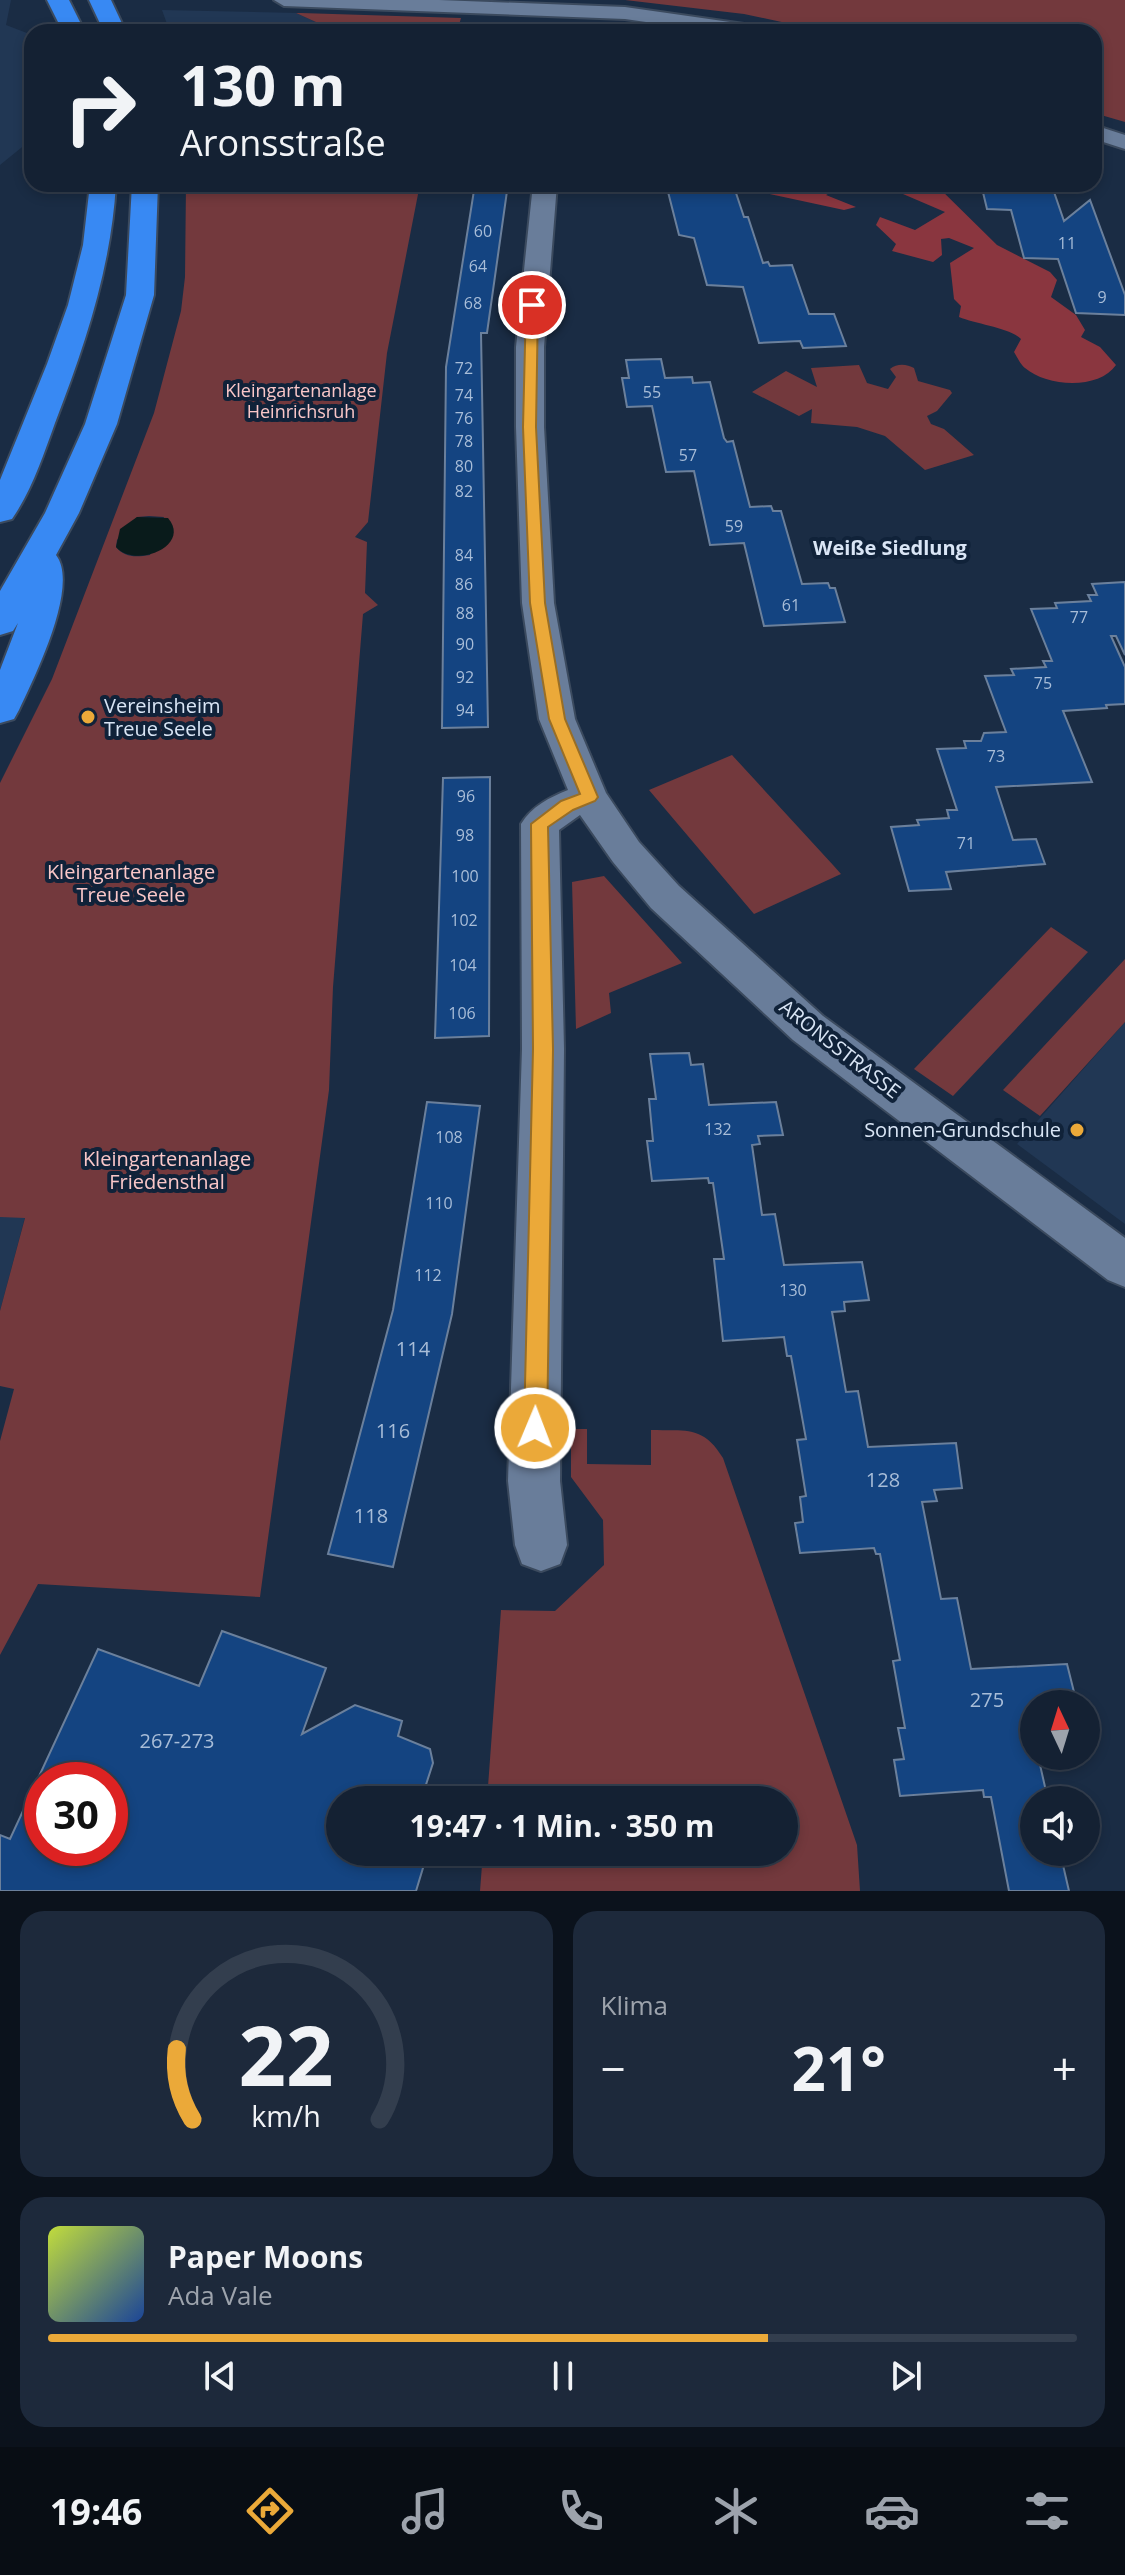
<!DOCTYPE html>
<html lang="de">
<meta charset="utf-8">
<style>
body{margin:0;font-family:"Open Sans",sans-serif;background:#1d293b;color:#f1f3f6;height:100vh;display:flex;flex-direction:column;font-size:30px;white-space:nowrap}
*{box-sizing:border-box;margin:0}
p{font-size:26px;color:#9da3ac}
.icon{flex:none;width:44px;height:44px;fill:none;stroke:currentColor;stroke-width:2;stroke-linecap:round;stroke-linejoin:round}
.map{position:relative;height:1891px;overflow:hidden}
.details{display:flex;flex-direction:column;gap:20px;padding:20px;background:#0b121c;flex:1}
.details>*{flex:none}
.top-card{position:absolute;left:24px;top:24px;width:1078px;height:168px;border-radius:24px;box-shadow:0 4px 12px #0003,0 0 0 2px #333e4e;background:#142133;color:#f1f3f6;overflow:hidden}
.needle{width:52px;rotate:356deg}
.fabs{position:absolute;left:1020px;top:1690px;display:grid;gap:16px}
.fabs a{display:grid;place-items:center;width:80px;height:80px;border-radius:50%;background:#142133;box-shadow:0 4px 12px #0003,0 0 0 2px #333e4e;font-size:40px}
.speed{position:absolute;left:24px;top:1762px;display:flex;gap:16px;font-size:40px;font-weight:700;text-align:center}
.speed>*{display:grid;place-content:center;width:104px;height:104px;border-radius:50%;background:#142133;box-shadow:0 4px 12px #0003,0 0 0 2px #333e4e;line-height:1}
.speed .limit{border:12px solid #d22;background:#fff;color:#111}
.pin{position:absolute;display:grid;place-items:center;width:68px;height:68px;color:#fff;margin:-34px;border:4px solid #fff;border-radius:50%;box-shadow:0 2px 8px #0007}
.me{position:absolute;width:88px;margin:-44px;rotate:1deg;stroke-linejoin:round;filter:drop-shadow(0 0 6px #0008)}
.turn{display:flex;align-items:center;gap:28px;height:168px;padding:0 24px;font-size:36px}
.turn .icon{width:104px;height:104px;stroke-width:2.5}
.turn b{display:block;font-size:56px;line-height:68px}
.big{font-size:60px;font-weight:700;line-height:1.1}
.details .card{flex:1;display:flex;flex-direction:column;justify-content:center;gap:12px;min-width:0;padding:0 28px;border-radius:24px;background:#1d293b}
.details .dial{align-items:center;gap:0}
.dial svg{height:208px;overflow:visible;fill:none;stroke:#333e4e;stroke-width:7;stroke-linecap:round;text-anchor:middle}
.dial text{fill:#f1f3f6;stroke:none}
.song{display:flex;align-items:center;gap:24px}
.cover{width:96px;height:96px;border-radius:12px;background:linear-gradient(135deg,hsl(70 70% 55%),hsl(220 70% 35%))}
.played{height:8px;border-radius:4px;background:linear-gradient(90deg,#eba939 70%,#333e4e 70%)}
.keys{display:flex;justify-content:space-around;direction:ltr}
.heat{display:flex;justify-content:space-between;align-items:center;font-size:44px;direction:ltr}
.details .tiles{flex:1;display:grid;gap:20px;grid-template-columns:1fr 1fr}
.card:last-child{grid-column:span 2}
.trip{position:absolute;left:326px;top:1786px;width:472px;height:80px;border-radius:40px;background:#142133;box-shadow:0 4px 12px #0003,0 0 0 2px #333e4e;font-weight:700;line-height:80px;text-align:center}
.menu{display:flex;height:128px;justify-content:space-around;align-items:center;background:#080d14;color:#9da3ac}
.menu .icon{width:56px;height:56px}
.menu .active{color:#eba939}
.menu b{font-size:36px;color:#f1f3f6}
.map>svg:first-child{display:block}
.built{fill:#213754}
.green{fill:#73393d;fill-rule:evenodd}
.forest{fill:#8a363f}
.water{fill:#091b1b}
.building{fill:#144481;stroke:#6b809c;stroke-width:2;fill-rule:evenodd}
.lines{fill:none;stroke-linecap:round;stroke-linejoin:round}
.minor-casing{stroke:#3b4a5e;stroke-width:4}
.motorway-casing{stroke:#3b4a5e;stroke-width:4}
.minor{fill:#697d9a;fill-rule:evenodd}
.motorway{fill:#3889f3;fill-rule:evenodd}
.route{fill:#eba939;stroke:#996e25;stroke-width:2}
.poi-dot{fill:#eba939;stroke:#102239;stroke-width:3}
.labels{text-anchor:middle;stroke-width:8;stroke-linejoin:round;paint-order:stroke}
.number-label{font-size:16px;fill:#a8bdd8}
.far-park-label{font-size:18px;fill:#fac7c8;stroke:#102239}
.far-quarter-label{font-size:20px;font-weight:bold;fill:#d9e5f5;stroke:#102239}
.poi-label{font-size:20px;fill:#d9e5f5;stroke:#102239;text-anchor:start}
.park-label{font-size:20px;fill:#fac7c8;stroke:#102239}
.street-label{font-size:20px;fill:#d9e5f5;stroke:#102239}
.near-number-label{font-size:20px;fill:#a8bdd8}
</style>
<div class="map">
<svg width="1125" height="1891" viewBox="0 0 1125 1891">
<rect width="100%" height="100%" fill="#1a2c44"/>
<path class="built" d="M 0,0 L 11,0 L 6,25 L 32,35 L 32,139 L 0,165 Z
M 162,10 L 296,13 L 338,32 L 170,32 Z
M 1125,1022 L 1125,1224 L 1017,1144 Z
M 0,1217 L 25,1217 L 0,1311 Z"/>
<path class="green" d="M 625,0 L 1125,0 L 1125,122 L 1094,113 L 1094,32 L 828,32 L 744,14 Z
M 296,13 L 301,13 L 461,18 L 457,32 L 338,32 Z
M 186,184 L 420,184 L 387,353 L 368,522 L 355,537 L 367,542 L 365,593 L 378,605 L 363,614 L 333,987 L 329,1090 L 260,1597 L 38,1584 L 0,1655 L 0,1441 L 14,1389 L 0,1386 L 0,1311 L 25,1218 L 0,1217 L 0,783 L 52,679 L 154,413 L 181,311 L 185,277 ZM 149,516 L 164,517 L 150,555 C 136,557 125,558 116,547 L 117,540 L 137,517 Z
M 859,365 L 867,383 L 888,389 L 896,377 L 890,369 C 897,363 907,364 914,368 L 918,381 L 950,390 L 952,393 L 937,411 L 927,416 L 931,424 L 944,429 L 974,455 L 925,470 L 885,436 L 857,427 L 811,423 L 812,409 L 799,416 L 752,392 L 786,371 L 817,387 L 811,368 Z
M 732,755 L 833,865 L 841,874 L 754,914 L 649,790 Z
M 604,876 L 682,963 L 609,993 L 611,1013 L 576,1029 L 572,882 Z
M 1051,927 L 1088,952 L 953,1096 L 914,1069 Z
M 1125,959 L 1125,1022 L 1040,1116 L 1003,1090 Z
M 571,1429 L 587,1429 L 587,1464 L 651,1465 L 651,1430 C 686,1431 703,1425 723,1458 L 857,1845 L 860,1891 L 480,1891 L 483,1852 L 784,1852 L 784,1800 L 487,1800 L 501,1610 L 555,1611 L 604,1565 L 603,1520 L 571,1477 Z"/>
<path class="forest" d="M 751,184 L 844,184 L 826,195 L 856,207 L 844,210 L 765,193 Z
M 908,184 L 935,184 L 997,245 L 1050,272 L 1057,280 L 1051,297 L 1076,315 L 1085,330 L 1081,337 L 1100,347 L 1116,365 C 1099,390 1047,387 1025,368 C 1021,365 1017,357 1014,352 L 1021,339 C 1010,328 976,324 959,317 L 961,306 L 954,299 L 950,263 L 974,248 L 949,238 L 941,239 L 942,255 L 933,262 L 892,251 L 896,244 L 876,225 L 880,217 L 915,230 L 945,212 L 903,194 Z"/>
<path class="water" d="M 137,517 L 168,518 C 192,546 135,569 116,547 L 120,529 Z"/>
<path class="building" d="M 475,184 L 508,184 L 487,333 L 481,333 L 488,727 L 442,728 L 446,367 Z
M 666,184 L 733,184 L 744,217 L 748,217 L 763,263 L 768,262 L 770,266 L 792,265 L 809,314 L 834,314 L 846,346 L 803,348 L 800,341 L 759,343 L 743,287 L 707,285 L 694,238 L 679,235 Z
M 981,184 L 1011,184 L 1013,191 L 1054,192 L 1064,221 L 1090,200 L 1125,295 L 1125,315 L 1076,313 L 1058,259 L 1024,258 L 1011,210 L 987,209 Z
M 661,359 L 665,378 L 692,377 L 693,383 L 710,382 L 724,438 L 727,442 L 733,441 L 750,507 L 771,506 L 773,511 L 781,511 L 802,584 L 828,583 L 830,588 L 835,588 L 845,622 L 764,626 L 744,543 L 710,545 L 694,471 L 666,472 L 652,406 L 627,407 L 622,378 L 629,378 L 626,360 Z
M 1125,582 L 1125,655 L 1116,636 L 1111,636 L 1125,667 L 1125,704 L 1106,705 L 1107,708 L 1063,711 L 1092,782 L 996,787 L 1013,840 L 1036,839 L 1045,864 L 946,872 L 951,889 L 909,891 L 891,827 L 919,825 L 917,820 L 949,818 L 947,810 L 957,810 L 937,749 L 966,748 L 964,741 L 981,741 L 984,733 L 1006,732 L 985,676 L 1014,675 L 1011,669 L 1046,667 L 1043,661 L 1052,661 L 1031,609 L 1057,608 L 1055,603 L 1091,601 L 1088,595 L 1097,595 L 1092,584 Z
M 490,777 L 489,1036 L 435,1038 L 443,778 Z
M 689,1053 L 691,1065 L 703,1064 L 709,1105 L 776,1102 L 783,1135 L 758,1136 L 760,1144 L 752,1145 L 762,1215 L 775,1214 L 784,1265 L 862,1262 L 869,1300 L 844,1302 L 845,1311 L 832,1312 L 846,1392 L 858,1391 L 868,1447 L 956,1443 L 962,1488 L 934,1490 L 937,1501 L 922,1502 L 941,1599 L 957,1598 L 971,1669 L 1067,1664 L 1075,1696 L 1071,1697 L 1073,1704 L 1034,1704 L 1034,1756 L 1038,1756 L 1048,1800 L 1034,1800 L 1034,1852 L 1060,1852 L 1069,1891 L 1009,1891 L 991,1797 L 984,1797 L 983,1790 L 900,1796 L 894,1760 L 904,1759 L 898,1728 L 905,1728 L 893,1661 L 900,1660 L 880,1554 L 876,1554 L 874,1548 L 800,1553 L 795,1523 L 803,1522 L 800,1497 L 806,1496 L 797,1440 L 806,1439 L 791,1356 L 787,1356 L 784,1337 L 723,1341 L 714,1259 L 724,1259 L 713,1183 L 709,1183 L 708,1178 L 652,1181 L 647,1141 L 653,1141 L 649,1099 L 656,1099 L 650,1054 Z
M 427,1102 L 480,1106 L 452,1314 L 393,1567 L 328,1554 L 393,1310 Z
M 222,1631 L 326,1668 L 302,1734 L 355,1705 L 402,1721 L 398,1736 L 430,1749 L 433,1763 L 421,1800 L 340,1800 L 340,1852 L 412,1852 L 426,1858 L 416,1891 L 0,1891 L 0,1835 L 10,1839 L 98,1649 L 199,1686 ZM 42,1780 L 110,1780 L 110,1848 L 42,1848 Z"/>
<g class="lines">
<defs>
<path id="minor" d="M 274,0 L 439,0 L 625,7 L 758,26 L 768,32 L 716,32 L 625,19 L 284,6 Z
M 1094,125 L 1125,135 L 1125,149 L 1094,139 Z
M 533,184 L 557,184 L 544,347 L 544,427 L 554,603 L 575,719 L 606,793 L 639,842 L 679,886 L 823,1016 L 1125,1238 L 1125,1287 L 1108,1280 L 793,1040 L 651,908 L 613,862 L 580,815 L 559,830 L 564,1049 L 560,1481 L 567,1545 L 560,1564 L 541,1571 L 522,1564 L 515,1545 L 508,1481 L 522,1049 L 521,824 C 531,807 550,797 568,790 L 539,719 L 522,603 L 516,427 L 516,347 Z"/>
<path id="motorway" d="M 47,0 L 69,0 L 85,32 L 63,32 Z
M 89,0 L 111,0 L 126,32 L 104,32 Z
M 90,184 L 116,184 C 111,268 85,345 55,423 C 43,456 32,490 12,519 L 0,522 L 0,480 L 47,364 L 68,305 L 83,245 Z
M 132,184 L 158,184 L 154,295 L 117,424 L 79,513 L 56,555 C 80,586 34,678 19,710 L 14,719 L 0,723 L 0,670 L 18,623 L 13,631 L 0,635 L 0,591 L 45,513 L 85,424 L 126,295 Z"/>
</defs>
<use href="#minor" class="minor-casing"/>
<use href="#motorway" class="motorway-casing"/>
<use href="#minor" class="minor"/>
<use href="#motorway" class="motorway"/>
</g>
<path class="route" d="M 532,302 L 538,305 L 536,427 L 545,603 L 565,719 L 598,797 L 595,801 L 573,810 L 548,827 L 553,1049 L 547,1428 L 543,1436 L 535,1439 L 527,1436 L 524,1428 L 533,1049 L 531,824 L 561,801 L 580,794 L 549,719 L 530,603 L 523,427 L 526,305 Z"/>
<g class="poi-dot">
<circle cx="88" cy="717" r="8"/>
<circle cx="1077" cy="1130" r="8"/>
</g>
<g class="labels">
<g class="number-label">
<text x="483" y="237">60</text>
<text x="1067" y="249">11</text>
<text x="478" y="272">64</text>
<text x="1102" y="303">9</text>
<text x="473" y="309">68</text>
<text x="464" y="374">72</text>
<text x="652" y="398">55</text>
<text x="464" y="401">74</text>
<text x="464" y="424">76</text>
<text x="464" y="447">78</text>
<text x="688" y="461">57</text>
<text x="464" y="472">80</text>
<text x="464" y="497">82</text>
<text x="734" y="532">59</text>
<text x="464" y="561">84</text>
<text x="464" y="590">86</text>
<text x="791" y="611">61</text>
<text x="465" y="619">88</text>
<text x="1079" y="623">77</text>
<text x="465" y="650">90</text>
<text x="465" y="683">92</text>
<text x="1043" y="689">75</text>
<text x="465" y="716">94</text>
<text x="996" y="762">73</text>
<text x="466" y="802">96</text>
<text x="465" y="841">98</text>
<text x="966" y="849">71</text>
<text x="465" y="882">100</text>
<text x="464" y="926">102</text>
<text x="463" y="971">104</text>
<text x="462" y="1019">106</text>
<text x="718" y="1135">132</text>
<text x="449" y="1143">108</text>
<text x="439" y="1209">110</text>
<text x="428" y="1281">112</text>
<text x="793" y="1296">130</text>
</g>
<g class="far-park-label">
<text x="301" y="397">Kleingartenanlage<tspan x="301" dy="21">Heinrichsruh</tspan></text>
</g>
<g class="far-quarter-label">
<text x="890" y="555">Weiße Siedlung</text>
</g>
<g class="poi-label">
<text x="104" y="713">Vereinsheim<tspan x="104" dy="23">Treue Seele</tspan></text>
<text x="1061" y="1137" text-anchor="end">Sonnen-Grundschule</text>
</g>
<g class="park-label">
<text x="131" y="879">Kleingartenanlage<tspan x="131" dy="23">Treue Seele</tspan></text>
<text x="167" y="1166">Kleingartenanlage<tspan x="167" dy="23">Friedensthal</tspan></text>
</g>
<g class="street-label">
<text transform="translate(840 1049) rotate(38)" y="7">ARONSSTRASSE</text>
</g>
<g class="near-number-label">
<text x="413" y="1356">114</text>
<text x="393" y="1438">116</text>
<text x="883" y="1487">128</text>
<text x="371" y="1523">118</text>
<text x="987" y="1707">275</text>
<text x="177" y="1748">267-273</text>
</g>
</g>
</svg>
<div class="fabs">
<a><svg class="needle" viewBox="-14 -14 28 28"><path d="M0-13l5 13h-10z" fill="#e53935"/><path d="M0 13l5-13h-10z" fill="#9da3ac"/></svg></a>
<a><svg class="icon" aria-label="sound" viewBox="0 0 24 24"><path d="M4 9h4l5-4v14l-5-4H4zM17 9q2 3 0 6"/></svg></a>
</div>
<div class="speed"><div class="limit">30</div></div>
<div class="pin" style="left:532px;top:305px;background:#d93025"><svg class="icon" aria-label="arrive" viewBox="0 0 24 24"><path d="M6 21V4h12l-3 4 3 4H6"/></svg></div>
<svg class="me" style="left:535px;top:1428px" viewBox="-20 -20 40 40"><circle r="17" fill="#eba939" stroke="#fff" stroke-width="3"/><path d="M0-11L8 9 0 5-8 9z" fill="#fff"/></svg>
<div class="trip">19:47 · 1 Min. · 350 m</div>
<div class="top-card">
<div class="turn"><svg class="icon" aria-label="right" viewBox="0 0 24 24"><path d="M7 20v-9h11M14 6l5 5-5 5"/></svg><div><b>130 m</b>Aronsstraße</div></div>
</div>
</div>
<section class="details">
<div class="tiles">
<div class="card dial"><svg viewBox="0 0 100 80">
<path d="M14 69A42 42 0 1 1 86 69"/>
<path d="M14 69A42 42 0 0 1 8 42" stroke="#eba939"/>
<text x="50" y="56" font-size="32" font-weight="700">22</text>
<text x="50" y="72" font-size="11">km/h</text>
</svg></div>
<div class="card"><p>Klima</p>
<div class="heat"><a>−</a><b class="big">21°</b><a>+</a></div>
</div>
<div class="card">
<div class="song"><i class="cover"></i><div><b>Paper Moons</b><p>Ada Vale</p></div></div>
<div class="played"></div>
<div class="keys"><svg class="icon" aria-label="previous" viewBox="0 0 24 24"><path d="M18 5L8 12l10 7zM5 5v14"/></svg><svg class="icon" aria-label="pause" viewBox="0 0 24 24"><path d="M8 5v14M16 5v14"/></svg><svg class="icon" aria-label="next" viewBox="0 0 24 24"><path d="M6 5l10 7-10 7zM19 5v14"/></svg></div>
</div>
</div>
</section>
<nav class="menu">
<b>19:46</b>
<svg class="icon active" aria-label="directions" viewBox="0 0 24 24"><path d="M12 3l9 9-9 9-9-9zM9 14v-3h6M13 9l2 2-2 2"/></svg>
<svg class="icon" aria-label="music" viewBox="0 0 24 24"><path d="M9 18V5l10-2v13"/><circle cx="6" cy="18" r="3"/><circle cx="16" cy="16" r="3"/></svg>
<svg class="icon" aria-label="phone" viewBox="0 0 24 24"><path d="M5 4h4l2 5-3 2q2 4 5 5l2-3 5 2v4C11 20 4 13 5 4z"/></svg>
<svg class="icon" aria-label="climate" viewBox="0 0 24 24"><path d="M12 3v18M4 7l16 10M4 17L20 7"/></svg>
<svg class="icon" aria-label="car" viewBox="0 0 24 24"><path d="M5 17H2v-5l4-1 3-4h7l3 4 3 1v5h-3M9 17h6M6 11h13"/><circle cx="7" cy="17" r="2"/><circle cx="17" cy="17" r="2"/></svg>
<svg class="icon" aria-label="filters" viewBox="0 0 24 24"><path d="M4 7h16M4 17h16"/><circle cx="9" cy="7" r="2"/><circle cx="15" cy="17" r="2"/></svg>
</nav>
